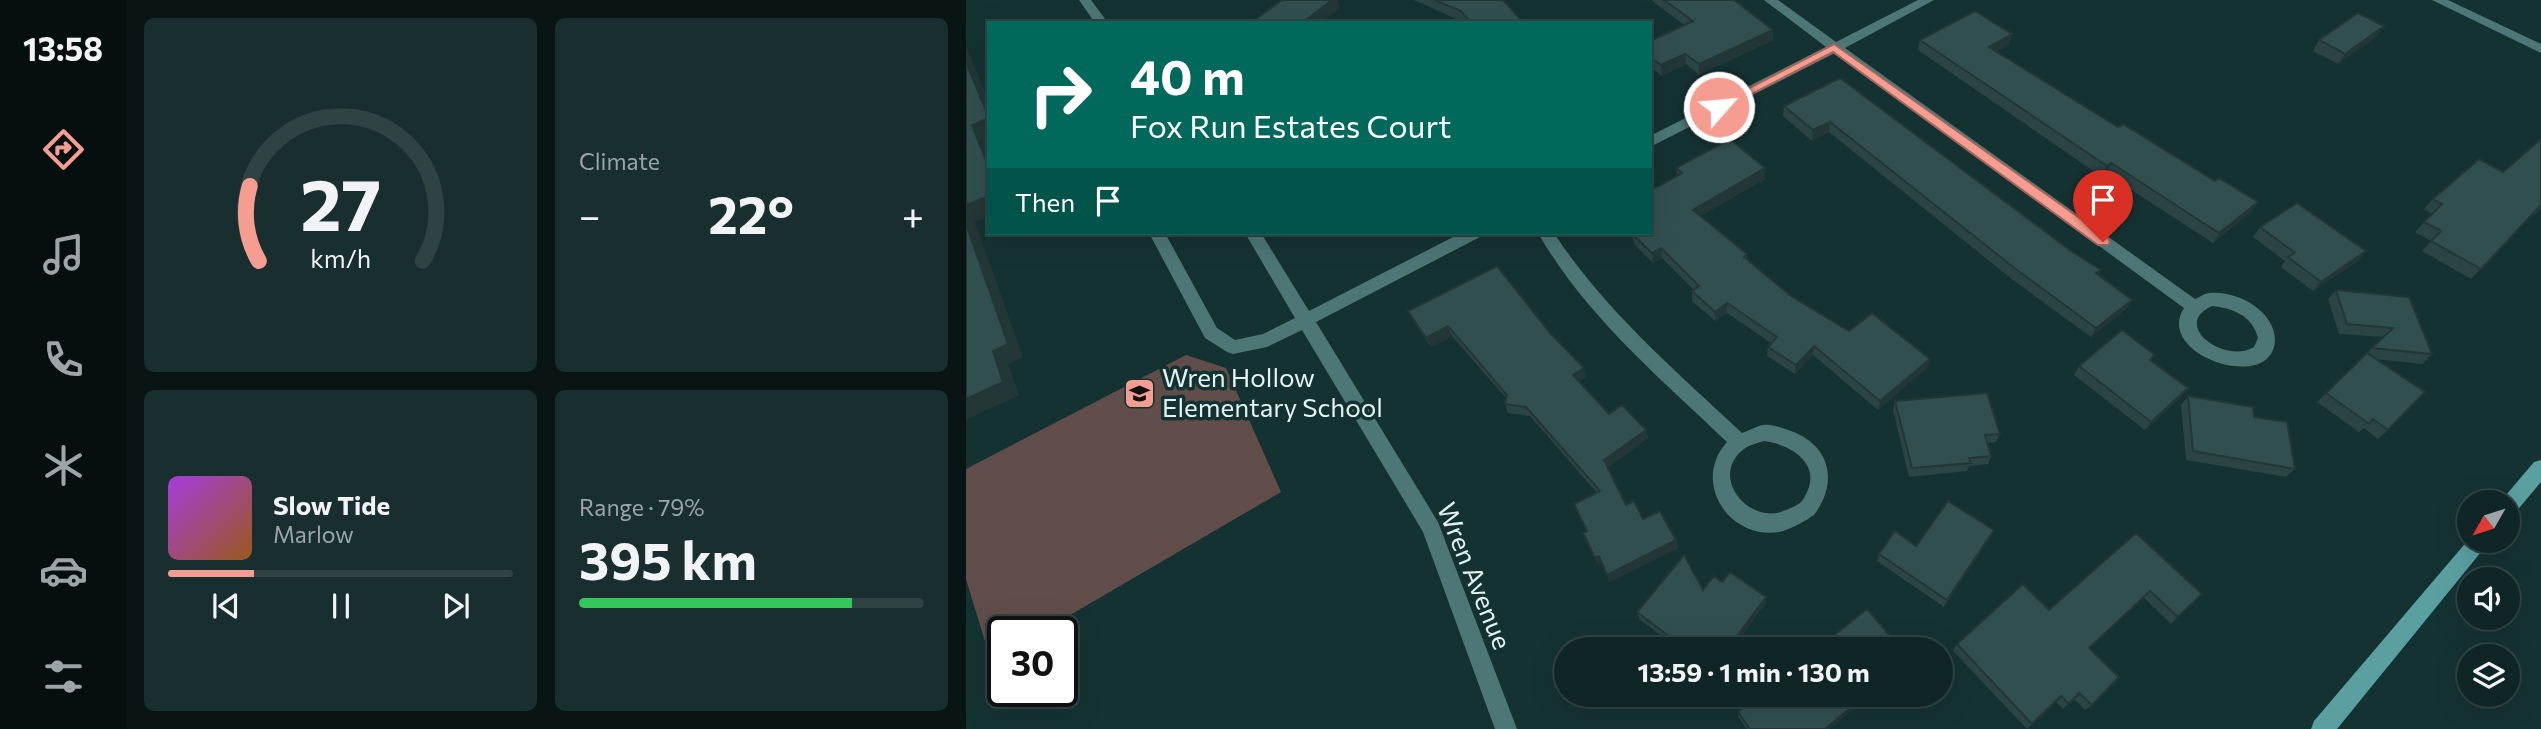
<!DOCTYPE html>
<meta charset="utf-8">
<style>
body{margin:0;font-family:Commissioner,sans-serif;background:#192e2e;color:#f1f3f6;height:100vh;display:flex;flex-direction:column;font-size:26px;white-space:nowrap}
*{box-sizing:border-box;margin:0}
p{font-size:23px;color:#9ca5a7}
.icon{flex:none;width:38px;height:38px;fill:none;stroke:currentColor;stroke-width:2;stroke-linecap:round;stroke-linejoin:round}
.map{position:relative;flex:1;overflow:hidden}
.drawer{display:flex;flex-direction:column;gap:18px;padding:18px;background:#091515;width:840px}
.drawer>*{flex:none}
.top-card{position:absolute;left:21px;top:21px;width:665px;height:214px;border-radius:0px;box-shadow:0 7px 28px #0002,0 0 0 2px #304343;background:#00695c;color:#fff;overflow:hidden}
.needle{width:46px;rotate:231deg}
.fabs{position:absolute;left:1491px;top:490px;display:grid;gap:14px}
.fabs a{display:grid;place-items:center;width:63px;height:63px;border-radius:50%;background:#102626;box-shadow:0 7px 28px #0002,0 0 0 2px #304343;font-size:35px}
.speed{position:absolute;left:21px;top:616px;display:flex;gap:14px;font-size:35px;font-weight:700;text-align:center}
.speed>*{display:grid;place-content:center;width:91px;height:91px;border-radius:50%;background:#102626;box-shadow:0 7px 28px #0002,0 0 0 2px #304343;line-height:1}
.speed .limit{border:4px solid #111;border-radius:10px;background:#fff;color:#111}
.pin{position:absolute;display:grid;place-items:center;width:60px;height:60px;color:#fff;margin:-72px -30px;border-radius:50% 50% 50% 0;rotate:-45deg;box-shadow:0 0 7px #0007}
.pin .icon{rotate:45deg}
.me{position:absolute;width:77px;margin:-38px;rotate:63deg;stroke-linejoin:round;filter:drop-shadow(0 0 5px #0008)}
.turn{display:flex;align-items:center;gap:24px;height:147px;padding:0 28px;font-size:32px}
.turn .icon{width:91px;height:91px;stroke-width:2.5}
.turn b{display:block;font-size:49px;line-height:60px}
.then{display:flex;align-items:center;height:66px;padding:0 28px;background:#0003;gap:14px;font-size:26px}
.big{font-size:52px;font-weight:700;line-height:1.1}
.drawer .card{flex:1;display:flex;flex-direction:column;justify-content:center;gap:10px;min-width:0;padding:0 24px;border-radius:10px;background:#192e2e}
.drawer .dial{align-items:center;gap:0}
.dial svg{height:182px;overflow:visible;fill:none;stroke:#304343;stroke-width:7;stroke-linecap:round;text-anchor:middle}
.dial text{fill:#f1f3f6;stroke:none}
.song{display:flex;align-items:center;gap:21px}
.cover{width:84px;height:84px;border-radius:10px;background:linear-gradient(135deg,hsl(280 70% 55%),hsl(30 70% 35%))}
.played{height:7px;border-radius:4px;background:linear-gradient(90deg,#f59d90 25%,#304343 25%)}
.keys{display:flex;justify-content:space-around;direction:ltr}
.heat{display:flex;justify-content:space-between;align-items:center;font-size:38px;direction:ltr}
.charge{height:10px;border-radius:5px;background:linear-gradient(90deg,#34c759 79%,#304343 0)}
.drawer .tiles{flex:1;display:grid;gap:18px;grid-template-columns:repeat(2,1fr)}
.trip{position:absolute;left:588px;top:637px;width:399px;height:70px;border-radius:35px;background:#102626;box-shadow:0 7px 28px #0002,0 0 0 2px #304343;font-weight:700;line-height:70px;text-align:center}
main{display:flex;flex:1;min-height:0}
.dock{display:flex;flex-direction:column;width:126px;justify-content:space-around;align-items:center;background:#060f0f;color:#9ca5a7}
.dock .icon{width:49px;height:49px}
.dock .current{color:#f59d90}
.dock b{font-size:32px;color:#f1f3f6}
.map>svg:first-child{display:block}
.green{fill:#614e4b}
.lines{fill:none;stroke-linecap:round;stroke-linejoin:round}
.street{fill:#4d7677;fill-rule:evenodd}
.secondary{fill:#5ba0a1;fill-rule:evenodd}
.wall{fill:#2b4444}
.shaded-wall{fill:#233737}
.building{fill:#324f4f;stroke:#233737;stroke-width:2}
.route{fill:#f59d90;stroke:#9f665e;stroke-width:2}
.labels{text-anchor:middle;stroke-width:7;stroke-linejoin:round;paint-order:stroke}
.poi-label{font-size:26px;fill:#e4f4f4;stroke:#153232;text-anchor:start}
.street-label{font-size:26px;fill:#e4f4f4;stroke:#153232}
</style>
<main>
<nav class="dock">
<b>13:58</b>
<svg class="icon current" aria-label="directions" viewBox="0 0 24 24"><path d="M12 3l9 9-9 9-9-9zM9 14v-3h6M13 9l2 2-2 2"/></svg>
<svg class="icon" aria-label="music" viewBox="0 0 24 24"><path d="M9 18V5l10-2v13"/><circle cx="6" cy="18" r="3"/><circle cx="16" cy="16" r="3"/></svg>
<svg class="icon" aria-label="phone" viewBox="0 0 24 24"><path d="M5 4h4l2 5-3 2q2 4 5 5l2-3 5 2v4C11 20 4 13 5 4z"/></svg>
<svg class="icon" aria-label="climate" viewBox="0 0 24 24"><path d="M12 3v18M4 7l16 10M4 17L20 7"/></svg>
<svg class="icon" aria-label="car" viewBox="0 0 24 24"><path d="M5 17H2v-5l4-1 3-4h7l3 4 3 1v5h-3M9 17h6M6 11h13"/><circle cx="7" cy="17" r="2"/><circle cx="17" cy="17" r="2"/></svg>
<svg class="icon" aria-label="filters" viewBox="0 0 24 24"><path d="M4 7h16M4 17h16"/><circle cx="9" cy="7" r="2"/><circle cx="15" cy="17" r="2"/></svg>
</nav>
<section class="drawer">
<div class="tiles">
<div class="card dial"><svg viewBox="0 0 100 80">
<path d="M14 69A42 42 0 1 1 86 69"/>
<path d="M14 69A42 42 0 0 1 10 36" stroke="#f59d90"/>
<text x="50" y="56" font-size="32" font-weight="700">27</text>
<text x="50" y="72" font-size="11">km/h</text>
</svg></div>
<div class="card"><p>Climate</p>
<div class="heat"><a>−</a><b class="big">22°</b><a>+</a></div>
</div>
<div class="card">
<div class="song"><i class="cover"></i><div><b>Slow Tide</b><p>Marlow</p></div></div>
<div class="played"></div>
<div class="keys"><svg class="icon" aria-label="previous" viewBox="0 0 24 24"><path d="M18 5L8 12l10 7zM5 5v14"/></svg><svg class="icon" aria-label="pause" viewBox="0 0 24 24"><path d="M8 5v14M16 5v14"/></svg><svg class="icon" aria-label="next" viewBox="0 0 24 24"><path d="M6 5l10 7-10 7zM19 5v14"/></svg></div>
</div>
<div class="card"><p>Range · 79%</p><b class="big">395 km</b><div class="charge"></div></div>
</div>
</section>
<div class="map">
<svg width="1575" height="729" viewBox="0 0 1575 729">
<rect width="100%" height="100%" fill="#153232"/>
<path class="green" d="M 220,355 L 260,368 L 315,492 L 75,632 L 37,632 L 37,654 L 25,661 L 0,579 L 0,469 Z"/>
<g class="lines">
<path class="street" d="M 113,0 L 125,0 L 142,23 L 129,23 Z
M 798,0 L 812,0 L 870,42 L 952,0 L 968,0 L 879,48 L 1229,299 C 1234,297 1239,293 1244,293 C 1270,290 1308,310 1309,339 C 1309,395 1187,356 1218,308 L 869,53 L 684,147 L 684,136 L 860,47 ZM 1246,306 C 1266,308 1286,315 1292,338 L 1288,347 C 1259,365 1204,325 1246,306 Z
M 1466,0 L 1482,0 L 1575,44 L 1575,53 Z
M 183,233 L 199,233 L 251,328 L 269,340 L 297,334 L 329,318 L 279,233 L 295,233 L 343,311 L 495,233 L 516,233 L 514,237 L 350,322 L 472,522 L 551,729 L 529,729 L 457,532 L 336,330 L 301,347 L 267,354 L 261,352 L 239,338 Z
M 572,233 L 588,233 C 639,311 709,370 776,433 C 783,431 790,426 797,425 C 806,424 817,428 825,431 C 864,445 873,482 848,515 C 839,521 824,530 813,532 C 763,540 725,482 761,442 C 693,377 619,315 572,233 ZM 798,441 C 828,445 858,466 838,498 C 834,505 827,507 820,510 C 783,527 742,476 778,449 C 783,445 792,443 798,441 Z"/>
<path class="secondary" d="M 1575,460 L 1575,482 L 1549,513 L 1542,516 L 1542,502 L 1535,501 L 1568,462 Z
M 1503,539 L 1524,541 L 1371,729 L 1345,729 L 1348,721 Z"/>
</g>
<path class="wall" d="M 448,0 L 537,0 L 558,23 L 499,23 Z
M 685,0 L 768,0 L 807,30 L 807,40 L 733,75 L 720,64 L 696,76 L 684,66 L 684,41 L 718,25 Z
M 1418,26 L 1411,36 L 1372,64 L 1347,51 L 1353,40 Z
M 954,40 L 1043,44 L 1031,51 L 1152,127 L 1249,181 L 1292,202 L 1285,212 L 1247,243 L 1141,174 L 1136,177 L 952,50 Z
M 874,78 L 1105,251 L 1135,270 L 1132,275 L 1166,300 L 1160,309 L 1125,337 L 1047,280 L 863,132 L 846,141 L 817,116 L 818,106 Z
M 1575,139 L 1575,208 L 1567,216 L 1565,215 L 1505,279 L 1456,251 L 1465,241 L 1449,232 L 1466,214 L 1458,209 L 1467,199 L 1537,172 Z
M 710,168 L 799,179 L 734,216 L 781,254 L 781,259 L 825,296 L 883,331 L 964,359 L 961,368 L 912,410 L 847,355 L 829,374 L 801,356 L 802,347 L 805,343 L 761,313 L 749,321 L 726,301 L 726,291 L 728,290 L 696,258 L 687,263 L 668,244 L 666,234 L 684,233 L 711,176 Z
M 1294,227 L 1392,261 L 1347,291 L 1315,267 L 1319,261 L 1287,237 Z
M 1370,290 L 1466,354 L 1456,364 L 1410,359 L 1422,430 L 1412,439 L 1398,428 L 1393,432 L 1351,402 L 1417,337 L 1373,334 L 1362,299 Z
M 442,311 L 584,333 L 620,377 L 613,382 L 643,414 L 682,438 L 641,468 L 660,505 L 677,519 L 710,540 L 712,548 L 644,582 L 635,563 L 632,565 L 620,540 L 617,533 L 620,531 L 608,504 L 631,493 L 564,416 L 542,413 L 539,404 L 540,398 L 486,336 L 465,347 L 447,321 Z
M 1186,361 L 1222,388 L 1215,397 L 1179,430 L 1108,375 L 1113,366 Z
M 1222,396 L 1329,469 L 1320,477 L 1220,460 L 1215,405 Z
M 929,401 L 1034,434 L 1030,442 L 1022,443 L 1025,456 L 1022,464 L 1003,466 L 1001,471 L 943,477 L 927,410 Z
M 1028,530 L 978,607 L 911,561 L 913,554 Z
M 1170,533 L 1212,617 L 1205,624 L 1177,597 L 1123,648 L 1126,705 L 1119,710 L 1108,699 L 1097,709 L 1089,701 L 1061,729 L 987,651 L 991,644 L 1083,610 Z
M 756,582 L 800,597 L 799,604 L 766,649 L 713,649 L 673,619 L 671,612 Z
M 793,695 L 904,695 L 863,729 L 781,729 L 772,717 L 772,712 Z"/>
<path class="shaded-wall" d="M 366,0 L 371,0 L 374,8 L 355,23 L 336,23 Z
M 1418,26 L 1411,36 L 1372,64 L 1379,54 Z
M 807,30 L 807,40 L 733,75 L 733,64 Z
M 1046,34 L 1043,44 L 1020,57 L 1023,47 Z
M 0,46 L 23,102 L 23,118 L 0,62 Z
M 719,54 L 720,64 L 696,76 L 695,65 Z
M 23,119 L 23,138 L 19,139 L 23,149 L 23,168 L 6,125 Z
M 864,122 L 863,132 L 846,141 L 847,130 Z
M 1145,163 L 1141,174 L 1136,177 L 1141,166 Z
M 799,168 L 799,179 L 728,220 L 727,210 Z
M 23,196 L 23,216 L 9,222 L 57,357 L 42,364 L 53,395 L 0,420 L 0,399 L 27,351 L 0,224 L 0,205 Z
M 1292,202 L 1285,212 L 1247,243 L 1253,233 Z
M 695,248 L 696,258 L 687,263 L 686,253 Z
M 1400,251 L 1392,261 L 1347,291 L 1355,282 Z
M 1166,300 L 1160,309 L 1125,337 L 1130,328 Z
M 761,303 L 761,313 L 749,321 L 749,312 Z
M 482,326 L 486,336 L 465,347 L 460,338 Z
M 848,346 L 847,355 L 829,374 L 830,365 Z
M 964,359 L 961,368 L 912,410 L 914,401 Z
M 618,368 L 620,377 L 610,384 L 607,375 Z
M 1222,388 L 1215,397 L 1179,430 L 1185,422 Z
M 680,430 L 682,438 L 640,469 L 638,460 Z
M 1028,530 L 1024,538 L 978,607 L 981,600 Z
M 710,540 L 712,548 L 644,582 L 641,575 Z
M 633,556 L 635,563 L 632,565 L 629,558 Z
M 800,597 L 799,604 L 766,649 L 761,649 Z
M 900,695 L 904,695 L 863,729 L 859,729 Z"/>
<path class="building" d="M 316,0 L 366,0 L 336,23 L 292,23 L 287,21 Z
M 469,0 L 537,0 L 558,23 L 505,23 L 495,11 Z
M 698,0 L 768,0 L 807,30 L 733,64 L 719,54 L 695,65 L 684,57 L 684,41 L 727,21 Z
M 1009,11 L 1046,34 L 1023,47 L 1152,127 L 1157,124 L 1249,181 L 1253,178 L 1292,202 L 1253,233 L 1145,163 L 1141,166 L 954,40 Z
M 1392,13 L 1418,26 L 1379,54 L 1353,40 Z
M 0,62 L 23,118 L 6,125 L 23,168 L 23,196 L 0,205 Z
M 874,78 L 1105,251 L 1135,270 L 1130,273 L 1166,300 L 1130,328 L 1051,270 L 864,122 L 847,130 L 818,106 Z
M 764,139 L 799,168 L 727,210 L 781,254 L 778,257 L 825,296 L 883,331 L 906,313 L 964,359 L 914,401 L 848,346 L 830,365 L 802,347 L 811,337 L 761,303 L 749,312 L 726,291 L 733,286 L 695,248 L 686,253 L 666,234 L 668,233 L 684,233 L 684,191 L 716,173 L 710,168 Z
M 1575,139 L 1575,205 L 1515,269 L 1465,241 L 1475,231 L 1458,222 L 1476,204 L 1467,199 L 1513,159 L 1537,172 Z
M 1331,203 L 1400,251 L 1355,282 L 1322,257 L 1329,253 L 1294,227 Z
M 0,224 L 42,344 L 27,351 L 37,382 L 0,399 Z
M 531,266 L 584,333 L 618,368 L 607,375 L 643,414 L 656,405 L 680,430 L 638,460 L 660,505 L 668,501 L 677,519 L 694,511 L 710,540 L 641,575 L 633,556 L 629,558 L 617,533 L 621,531 L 608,504 L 634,491 L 560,407 L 539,404 L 541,395 L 482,326 L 460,338 L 442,311 Z
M 1370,290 L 1443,297 L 1466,354 L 1406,348 L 1427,328 L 1381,324 Z
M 1156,330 L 1189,355 L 1184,360 L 1222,388 L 1185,422 L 1113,366 Z
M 1401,353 L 1459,392 L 1422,430 L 1407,419 L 1403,424 L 1360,393 Z
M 1021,393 L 1034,434 L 1019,435 L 1025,456 L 1003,458 L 1005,463 L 946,468 L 929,401 Z
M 1222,396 L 1287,407 L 1288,417 L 1321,422 L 1329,469 L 1227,451 Z
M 982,501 L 1028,530 L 981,600 L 913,554 L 929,531 L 950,546 Z
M 1170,533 L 1236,594 L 1212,617 L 1184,591 L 1123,648 L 1153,677 L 1126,705 L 1113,693 L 1103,704 L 1095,696 L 1066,724 L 991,644 L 1057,584 L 1083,610 Z
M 718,555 L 737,590 L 748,576 L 756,582 L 764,572 L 800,597 L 761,649 L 720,649 L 671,612 Z
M 901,609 L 935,649 L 851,649 Z
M 793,695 L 900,695 L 859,729 L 784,729 L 772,712 Z"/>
<path class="route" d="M 868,44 L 1142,238 L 1144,242 L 1142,245 L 1132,245 L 867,52 L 757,109 L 749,109 L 747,107 Z"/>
<defs>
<symbol id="school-square" viewBox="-11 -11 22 22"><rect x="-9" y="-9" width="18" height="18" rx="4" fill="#f59d90" stroke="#153232"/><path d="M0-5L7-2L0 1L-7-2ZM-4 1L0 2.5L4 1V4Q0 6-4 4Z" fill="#111"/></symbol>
</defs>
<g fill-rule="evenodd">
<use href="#school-square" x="156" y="376" width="35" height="35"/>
</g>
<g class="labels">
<g class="poi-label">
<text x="196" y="387">Wren Hollow<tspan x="196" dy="30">Elementary School</tspan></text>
</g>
<g class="street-label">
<text transform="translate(508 576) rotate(68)" y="9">Wren Avenue</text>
</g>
</g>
</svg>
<div class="fabs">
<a><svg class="needle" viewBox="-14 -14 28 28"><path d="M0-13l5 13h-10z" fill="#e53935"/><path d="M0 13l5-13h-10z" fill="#9ca5a7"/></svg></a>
<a><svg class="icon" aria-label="sound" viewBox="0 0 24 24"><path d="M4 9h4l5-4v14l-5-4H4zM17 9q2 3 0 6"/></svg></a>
<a><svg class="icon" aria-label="layers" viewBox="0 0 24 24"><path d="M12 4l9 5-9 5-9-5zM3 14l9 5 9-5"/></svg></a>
</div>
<div class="speed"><div class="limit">30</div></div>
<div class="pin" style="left:1137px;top:242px;background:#d93025"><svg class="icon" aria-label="arrive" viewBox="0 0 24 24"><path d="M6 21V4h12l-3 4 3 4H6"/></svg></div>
<svg class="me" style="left:753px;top:107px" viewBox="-20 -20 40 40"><circle r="17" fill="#f59d90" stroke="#fff" stroke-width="3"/><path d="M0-11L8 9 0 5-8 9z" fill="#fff"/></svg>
<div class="trip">13:59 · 1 min · 130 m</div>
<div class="top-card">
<div class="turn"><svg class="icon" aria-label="right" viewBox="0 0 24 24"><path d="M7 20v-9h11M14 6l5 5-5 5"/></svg><div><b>40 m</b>Fox Run Estates Court</div></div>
<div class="then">Then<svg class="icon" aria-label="arrive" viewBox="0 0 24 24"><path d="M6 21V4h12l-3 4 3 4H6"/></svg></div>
</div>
</div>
</main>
